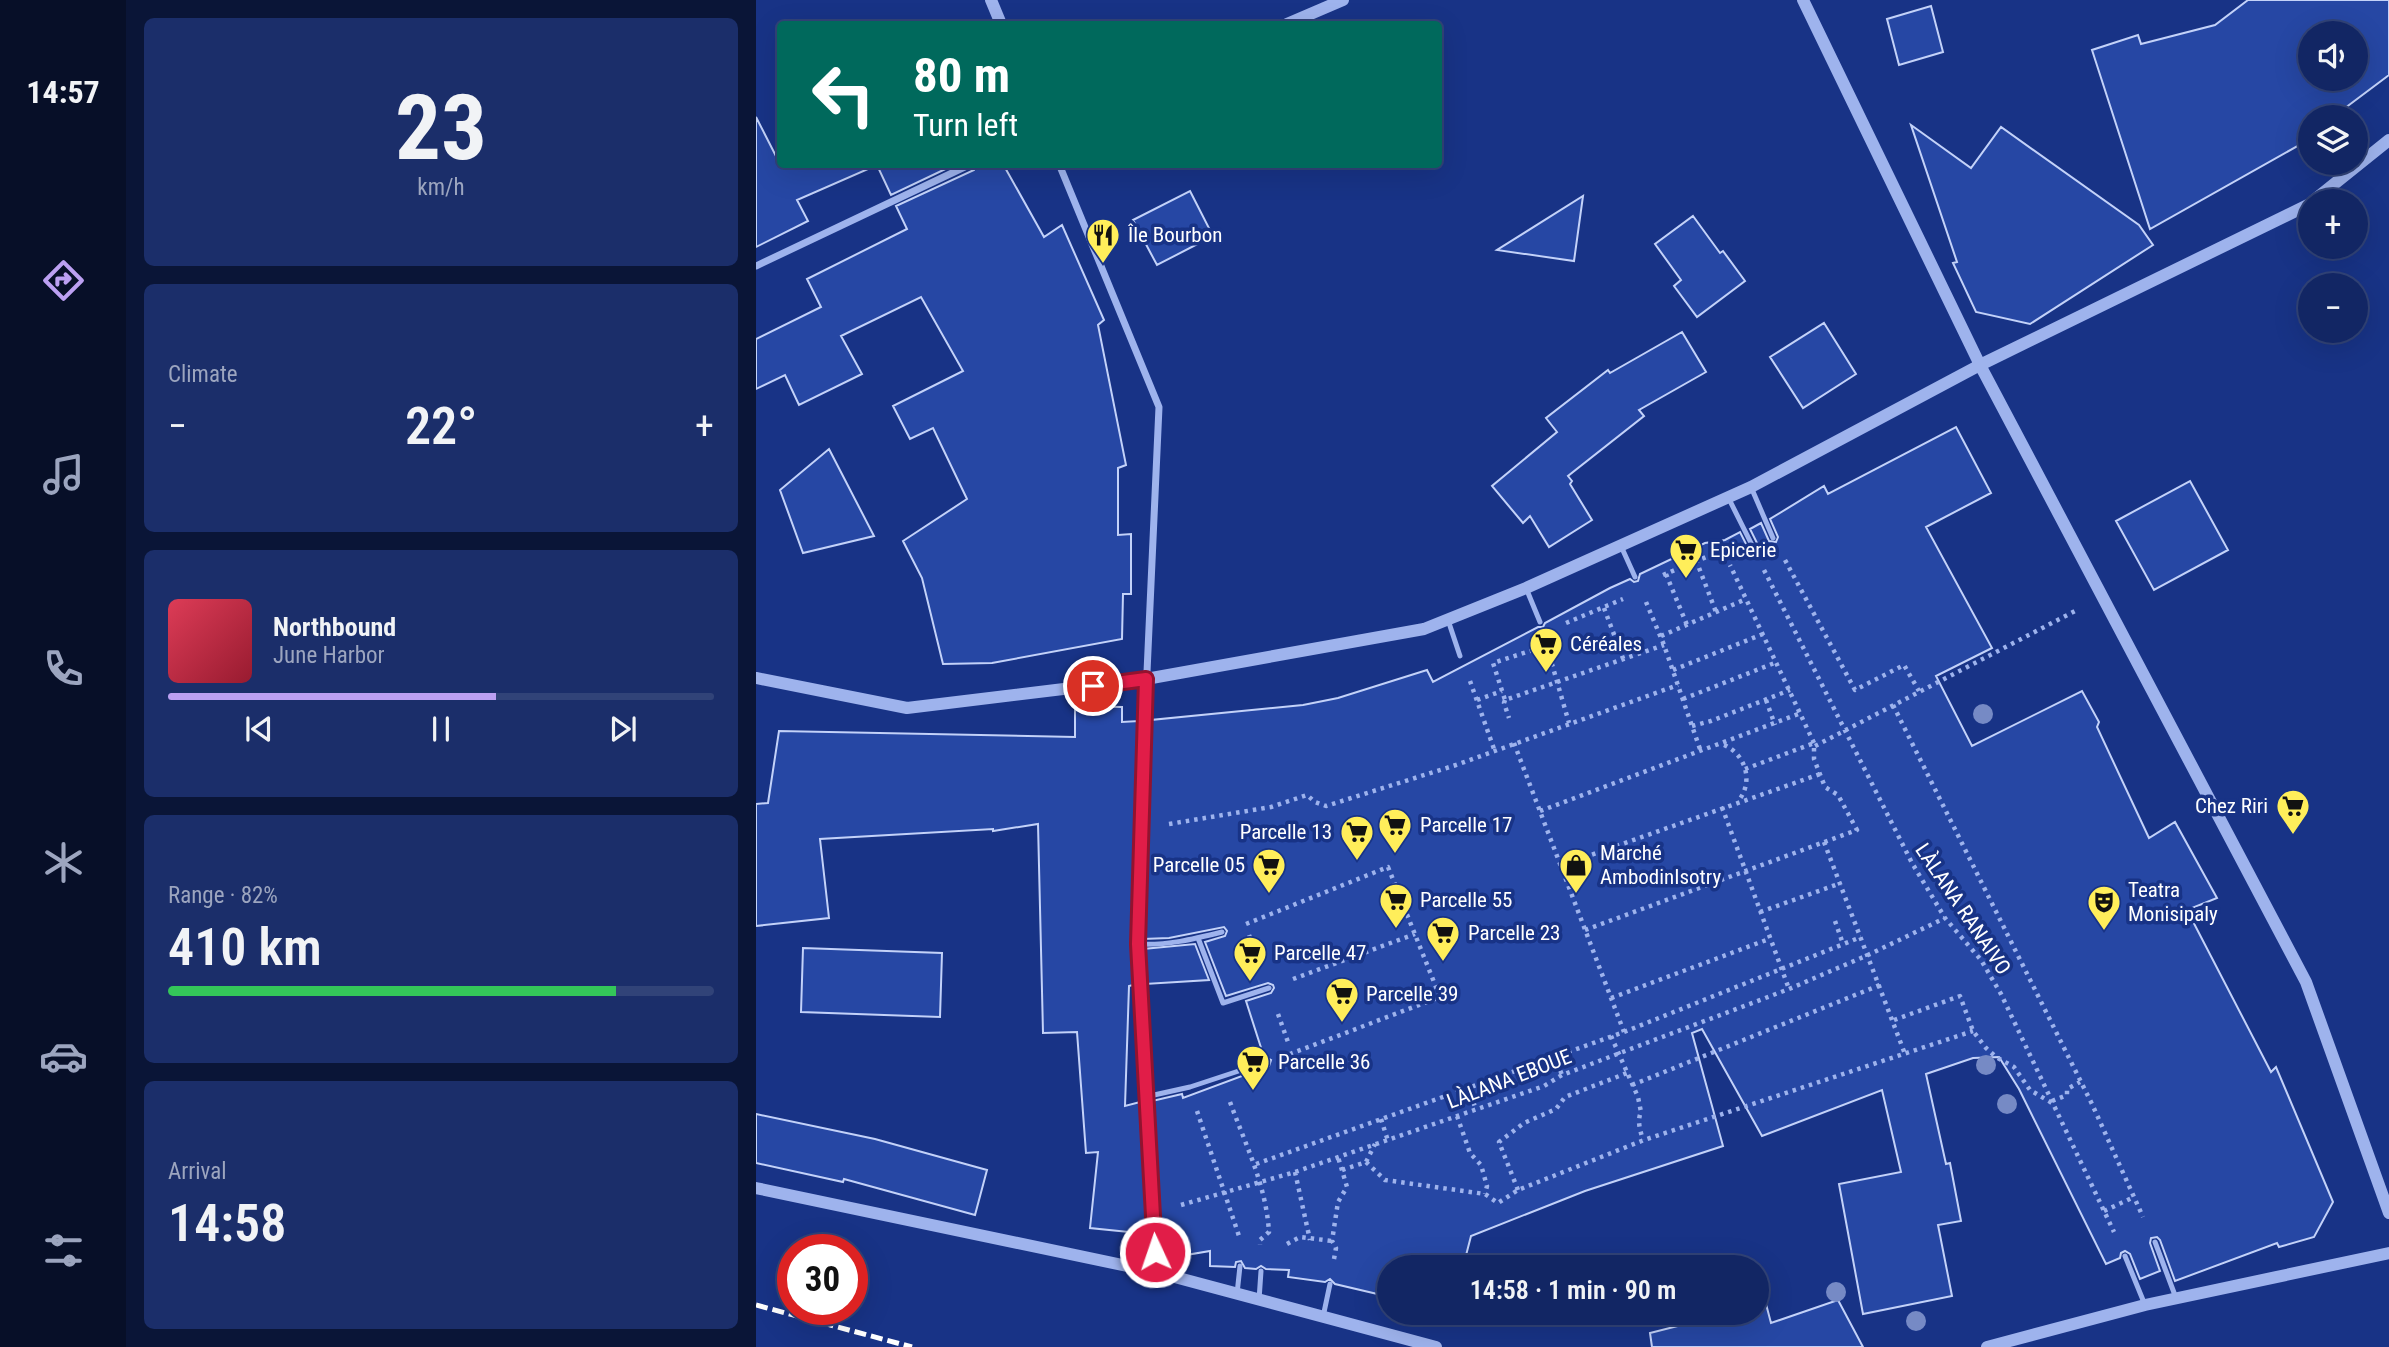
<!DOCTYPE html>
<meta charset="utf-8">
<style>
body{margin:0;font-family:"Roboto Condensed",sans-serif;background:#1b2e6a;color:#f1f3f6;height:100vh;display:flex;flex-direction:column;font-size:26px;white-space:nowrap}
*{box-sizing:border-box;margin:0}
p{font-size:23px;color:#9ca5bf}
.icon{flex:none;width:38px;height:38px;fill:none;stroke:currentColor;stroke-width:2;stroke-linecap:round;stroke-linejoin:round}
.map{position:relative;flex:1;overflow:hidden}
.drawer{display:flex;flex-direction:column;gap:18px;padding:18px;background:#0a1537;width:630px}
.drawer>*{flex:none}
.banner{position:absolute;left:21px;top:21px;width:665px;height:147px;border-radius:7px;box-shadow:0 7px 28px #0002,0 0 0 2px #314378;background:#00695c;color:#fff;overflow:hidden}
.buttons{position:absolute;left:1542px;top:21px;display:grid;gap:14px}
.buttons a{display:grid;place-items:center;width:70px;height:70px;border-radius:50%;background:#122664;box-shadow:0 7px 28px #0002,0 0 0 2px #314378;font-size:35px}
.speed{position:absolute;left:21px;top:1234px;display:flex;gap:14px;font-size:35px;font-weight:700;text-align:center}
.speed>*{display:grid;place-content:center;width:91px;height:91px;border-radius:50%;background:#122664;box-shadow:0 7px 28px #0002,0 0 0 2px #314378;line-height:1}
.speed .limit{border:10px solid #d22;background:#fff;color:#111}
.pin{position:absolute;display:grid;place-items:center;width:60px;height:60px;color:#fff;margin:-30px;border:4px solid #fff;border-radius:50%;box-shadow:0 2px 7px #0007}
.me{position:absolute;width:77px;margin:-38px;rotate:357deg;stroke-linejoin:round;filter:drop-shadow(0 0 5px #0008)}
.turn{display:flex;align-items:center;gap:24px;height:147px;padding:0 21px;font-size:32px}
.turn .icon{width:91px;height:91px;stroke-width:2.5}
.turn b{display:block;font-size:49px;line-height:60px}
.big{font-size:52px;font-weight:600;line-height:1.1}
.drawer .widget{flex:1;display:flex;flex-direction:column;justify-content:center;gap:10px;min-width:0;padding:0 24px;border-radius:10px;background:#1b2e6a}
.drawer .dial{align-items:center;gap:0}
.dial b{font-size:91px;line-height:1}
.song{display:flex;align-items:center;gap:21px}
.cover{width:84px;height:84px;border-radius:10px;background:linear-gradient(135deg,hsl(350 70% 55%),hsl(350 70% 35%))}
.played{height:7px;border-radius:4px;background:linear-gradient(90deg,#bca0f2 60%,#314378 60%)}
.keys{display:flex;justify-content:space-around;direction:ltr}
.heat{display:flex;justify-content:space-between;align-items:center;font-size:38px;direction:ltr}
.charge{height:10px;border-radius:5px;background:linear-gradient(90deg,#34c759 82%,#314378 0)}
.trip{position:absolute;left:621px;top:1255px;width:392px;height:70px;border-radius:35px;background:#122664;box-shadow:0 7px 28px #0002,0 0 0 2px #314378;font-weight:600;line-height:70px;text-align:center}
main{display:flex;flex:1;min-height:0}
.tab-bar{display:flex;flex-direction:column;width:126px;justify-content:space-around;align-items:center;background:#070f28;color:#9ca5bf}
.tab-bar .icon{width:49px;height:49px}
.tab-bar .active{color:#bca0f2}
.tab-bar b{font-size:32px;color:#f1f3f6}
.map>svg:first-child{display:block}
.building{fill:#2647a4;stroke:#c3d2f9;stroke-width:2;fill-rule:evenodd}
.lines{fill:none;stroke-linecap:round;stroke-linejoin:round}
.path{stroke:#9eb3ed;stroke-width:4.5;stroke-dasharray:3.5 5;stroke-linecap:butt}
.service{stroke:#9eb3ed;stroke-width:5}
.minor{stroke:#9eb3ed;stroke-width:7}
.tertiary{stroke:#9eb3ed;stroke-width:12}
.rail{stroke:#fff;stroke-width:5;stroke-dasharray:12 5;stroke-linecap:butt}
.tree{fill:#768ac5}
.route-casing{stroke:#92132f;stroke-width:18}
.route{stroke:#e11d48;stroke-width:12}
.labels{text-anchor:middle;stroke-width:7;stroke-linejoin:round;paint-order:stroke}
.poi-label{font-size:21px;fill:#fff;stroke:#183386;text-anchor:start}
.street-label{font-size:21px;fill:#fff;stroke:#183386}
</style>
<main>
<nav class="tab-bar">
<b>14:57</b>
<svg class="icon active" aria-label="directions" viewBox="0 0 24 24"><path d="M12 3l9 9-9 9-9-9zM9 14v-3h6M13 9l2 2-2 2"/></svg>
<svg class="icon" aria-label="music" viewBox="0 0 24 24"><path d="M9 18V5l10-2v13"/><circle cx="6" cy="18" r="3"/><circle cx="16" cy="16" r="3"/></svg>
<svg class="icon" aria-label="phone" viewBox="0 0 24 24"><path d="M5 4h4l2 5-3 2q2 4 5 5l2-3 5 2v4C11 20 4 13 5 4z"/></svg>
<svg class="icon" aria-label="climate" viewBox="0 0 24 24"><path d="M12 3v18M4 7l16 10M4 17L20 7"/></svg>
<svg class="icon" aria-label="car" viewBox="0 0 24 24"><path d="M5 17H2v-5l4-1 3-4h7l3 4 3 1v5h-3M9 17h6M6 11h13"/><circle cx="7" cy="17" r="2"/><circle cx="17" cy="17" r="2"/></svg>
<svg class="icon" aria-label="filters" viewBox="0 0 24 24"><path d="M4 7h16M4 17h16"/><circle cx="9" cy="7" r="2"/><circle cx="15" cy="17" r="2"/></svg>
</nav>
<section class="drawer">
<div class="widget dial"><b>23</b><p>km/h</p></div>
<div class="widget"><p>Climate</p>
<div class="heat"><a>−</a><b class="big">22°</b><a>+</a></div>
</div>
<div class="widget">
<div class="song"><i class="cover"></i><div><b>Northbound</b><p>June Harbor</p></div></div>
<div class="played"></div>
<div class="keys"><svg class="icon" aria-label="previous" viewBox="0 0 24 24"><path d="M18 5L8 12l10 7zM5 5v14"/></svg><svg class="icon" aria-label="pause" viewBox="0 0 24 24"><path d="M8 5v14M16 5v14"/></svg><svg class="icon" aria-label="next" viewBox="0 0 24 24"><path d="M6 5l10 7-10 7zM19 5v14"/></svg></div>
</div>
<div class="widget"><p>Range · 82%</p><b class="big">410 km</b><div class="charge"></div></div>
<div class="widget"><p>Arrival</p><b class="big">14:58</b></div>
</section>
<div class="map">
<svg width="1633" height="1347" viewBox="0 0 1633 1347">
<rect width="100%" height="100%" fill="#183386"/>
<path class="building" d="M 1492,0 L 1633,0 L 1633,75 L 1577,117 L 1554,117 L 1554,139 L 1394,229 L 1336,50 L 1382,35 L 1385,44 L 1459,25 ZM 1554,33 L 1600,33 L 1600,79 L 1554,79 Z
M 1175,6 L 1187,52 L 1143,65 L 1131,19 Z
M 0,117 L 24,164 L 200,164 L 135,195 L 121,165 L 41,200 L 52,221 L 0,247 Z
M 1155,125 L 1215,168 L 1245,127 L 1383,225 L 1397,245 L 1274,324 L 1220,312 L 1197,263 L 1201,262 Z
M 221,164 L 247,164 L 288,237 L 306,225 L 348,320 L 342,325 L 370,465 L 362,468 L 362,535 L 375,534 L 375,594 L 367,594 L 366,639 L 236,663 L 187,664 L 166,578 L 147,541 L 211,499 L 177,428 L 154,439 L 137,406 L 207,371 L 165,297 L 85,336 L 106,374 L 43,405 L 29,375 L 0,389 L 0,339 L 65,307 L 51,279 L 151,229 L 140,206 L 218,170 Z
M 434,191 L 457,236 L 401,265 L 377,220 Z
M 827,196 L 818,261 L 741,250 Z
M 937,216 L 964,253 L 967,251 L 989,281 L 941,317 L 918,286 L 925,280 L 899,244 Z
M 1068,323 L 1100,374 L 1047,408 L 1014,357 Z
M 926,332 L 950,372 L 883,410 L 888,416 L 812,476 L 816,481 L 814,484 L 836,520 L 793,547 L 774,516 L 767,523 L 736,486 L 801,432 L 790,418 L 852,370 L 854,373 Z
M 1200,427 L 1235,493 L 1170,527 L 1236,648 L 1180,676 L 1216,746 L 1326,691 L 1343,722 L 1341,727 L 1393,838 L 1419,822 L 1461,898 L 1431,910 L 1515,1072 L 1520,1067 L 1577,1202 L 1558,1237 L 1523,1247 L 1521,1243 L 1419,1281 L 1404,1240 L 1401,1237 L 1395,1238 L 1394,1243 L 1404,1271 L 1384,1279 L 1374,1254 L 1369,1251 L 1365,1253 L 1364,1258 L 1350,1264 L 1263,1089 L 1243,1057 L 1217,1058 L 1170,1074 L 1190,1164 L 1194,1163 L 1205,1221 L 1182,1225 L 1196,1296 L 1107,1314 L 1083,1184 L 1145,1172 L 1126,1090 L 1006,1136 L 946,1029 L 936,1033 L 967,1146 L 829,1191 L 715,1236 L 707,1267 L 634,1267 L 634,1297 L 579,1284 L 574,1279 L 569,1282 L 532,1277 L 533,1270 L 510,1269 L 505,1266 L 500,1269 L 489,1268 L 485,1261 L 480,1262 L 479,1267 L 454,1266 L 454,1251 L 430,1255 L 427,1238 L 404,1235 L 396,1101 L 426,1094 L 427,1098 L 513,1066 L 515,1060 L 508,1057 L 490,1001 L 515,993 L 518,988 L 517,985 L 512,983 L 470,996 L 449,942 L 469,936 L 471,931 L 468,927 L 413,938 L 387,939 L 395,720 L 547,705 L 582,698 L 671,670 L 677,682 L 782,627 L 787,627 L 789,623 L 854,588 L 874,579 L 878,582 L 882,581 L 884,574 L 949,543 L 969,540 L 984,532 L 993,550 L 999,552 L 1002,545 L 994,529 L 1005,523 L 1013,541 L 1020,542 L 1022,537 L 1014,519 L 1068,486 L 1072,494 Z
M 73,449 L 118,536 L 47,553 L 24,490 Z
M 1434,481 L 1472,550 L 1398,590 L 1360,521 Z
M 319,706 L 366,707 L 366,722 L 383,721 L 375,944 L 377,985 L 373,986 L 369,1106 L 384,1102 L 392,1234 L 334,1228 L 342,1152 L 330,1153 L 321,1032 L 287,1033 L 282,824 L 237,831 L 237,829 L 64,839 L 73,918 L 0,926 L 0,804 L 12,803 L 23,731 L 319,737 Z
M 439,944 L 453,980 L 389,984 L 387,949 Z
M 47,948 L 186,953 L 184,1017 L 45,1012 Z
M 0,1114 L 119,1139 L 231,1170 L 219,1215 L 88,1179 L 87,1182 L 0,1163 Z
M 1082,1300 L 1107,1347 L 896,1347 L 894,1333 L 977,1312 L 1001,1312 L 1001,1307 L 1010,1304 L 1015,1323 Z"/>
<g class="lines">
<path class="path" d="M 940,560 L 960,612
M 1029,560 L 1099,690 L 1148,665 L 1163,691
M 1008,570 L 1156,863 L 1189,918 L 1225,960 L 1245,994 L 1358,1232
M 910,574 L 931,625
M 907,575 L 967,550
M 890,602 L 908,645 L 945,752
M 848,608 L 868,661
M 810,623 L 867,599
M 905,636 L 990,599
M 791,647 L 813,723
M 777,650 L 737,663 L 749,700 L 908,645
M 917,670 L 1007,634
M 714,681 L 738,749
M 927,699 L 1021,662
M 721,700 L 746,691
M 749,700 L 748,703 L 753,718
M 1010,700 L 1019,725
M 1137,705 L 1336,1104 L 1387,1217
M 936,726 L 955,721 L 1034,690
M 758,743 L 868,1032
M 968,745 C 990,754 998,783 982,801
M 1059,746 L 1319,611
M 989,769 L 1058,743
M 966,807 L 1033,989
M 784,811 L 1045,713
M 413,824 L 515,807 L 551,795 L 559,802 L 570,806 L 700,765 L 922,685
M 1068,842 L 1149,1054
M 804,866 L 1064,774
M 1004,912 L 1085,883
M 1079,921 L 1087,944
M 490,924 L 632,867 L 684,997 L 534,1054
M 829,930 L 1101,830 L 1082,795 L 1069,787 L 1058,759 L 1058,743 L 974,565
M 493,935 L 503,963
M 537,979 L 659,934
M 855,998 L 1013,939
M 522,1014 L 533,1045
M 1138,1020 L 1204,996 L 1217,1031 L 1230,1048 L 1240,1057 L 1258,1067 L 1274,1090 L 1296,1103
M 855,1036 L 882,1097 L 885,1112 C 881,1121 884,1130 887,1140
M 798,1055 L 806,1075
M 876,1085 L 1124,985
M 712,1086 L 720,1110
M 1296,1101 L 1311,1095 L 1311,1089 L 1324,1082
M 474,1102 C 490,1146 510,1185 513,1232 L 504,1240 L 504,1245
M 441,1111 L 484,1239
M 701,1116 L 714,1153 L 725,1165 L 731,1186 L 729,1194
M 625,1119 L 632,1141
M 610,1162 L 629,1180 L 729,1194 L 742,1203 L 762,1190 L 888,1140 L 1217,1031
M 500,1164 L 868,1032 L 1105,937
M 586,1170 L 610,1162 L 619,1144
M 539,1172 L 554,1240
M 762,1190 L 743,1142 L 768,1123 L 800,1109 L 809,1097 L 871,1073
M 425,1205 L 539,1172 L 788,1086 L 806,1075 L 1033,989 L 1112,955 L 1189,918
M 1348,1211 L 1378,1197
M 531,1244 L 544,1237 L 576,1241
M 578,1259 L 580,1248 L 576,1241 L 582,1202 L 591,1187 L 582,1157"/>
<path class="service" d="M 995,487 L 1017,538
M 972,497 L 997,547
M 865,546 L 879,577
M 770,588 L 784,622
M 692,620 L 704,656
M 442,938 L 467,1003 L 513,988
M 381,944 C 410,946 438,939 466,932
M 389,1097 L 434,1087 L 510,1062
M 1399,1242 L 1420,1298
M 1369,1256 L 1389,1305
M 481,1294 L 484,1266
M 503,1300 L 505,1271
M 567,1317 L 574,1284"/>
<path class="minor" d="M 303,164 L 403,407 L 384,827 L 381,944 L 400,1272
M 0,266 L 215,164"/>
<path class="tertiary" d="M 235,0 L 245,24
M 1047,0 L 1224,365 L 1550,982 L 1633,1213
M 531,24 L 587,0
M 1557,201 L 1633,140
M 0,678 L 151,708 L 390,679 L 668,629 L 770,588 L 995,487 L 1224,365 L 1554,204
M 0,1188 L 400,1272 L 680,1347
M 1231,1347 L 1389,1305 L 1633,1253"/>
<path class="rail" d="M 0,1305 L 156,1347"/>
</g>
<g class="tree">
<circle cx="1227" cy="714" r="10"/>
<circle cx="1230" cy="1065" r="10"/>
<circle cx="1251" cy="1104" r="10"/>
<circle cx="1080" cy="1292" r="10"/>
<circle cx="1160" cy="1321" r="10"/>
</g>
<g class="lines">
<defs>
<path id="route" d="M 337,686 L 390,679 L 382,944 L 399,1252"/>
</defs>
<use href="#route" class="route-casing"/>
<use href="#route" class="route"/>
</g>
<defs>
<symbol id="restaurant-pin" viewBox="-11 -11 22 30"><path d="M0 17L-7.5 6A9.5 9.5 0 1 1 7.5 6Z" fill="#ffee5a" stroke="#183386"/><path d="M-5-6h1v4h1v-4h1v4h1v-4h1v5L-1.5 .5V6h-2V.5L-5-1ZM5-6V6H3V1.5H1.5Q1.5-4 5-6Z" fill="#111"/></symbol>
<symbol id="supermarket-pin" viewBox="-11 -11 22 30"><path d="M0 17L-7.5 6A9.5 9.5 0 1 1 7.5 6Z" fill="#ffee5a" stroke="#183386"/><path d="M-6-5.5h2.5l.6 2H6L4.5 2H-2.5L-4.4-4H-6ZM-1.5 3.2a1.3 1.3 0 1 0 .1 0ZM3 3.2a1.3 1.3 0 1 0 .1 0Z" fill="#111"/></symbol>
<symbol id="shop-pin" viewBox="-11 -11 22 30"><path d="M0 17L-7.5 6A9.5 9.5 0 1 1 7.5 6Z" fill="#ffee5a" stroke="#183386"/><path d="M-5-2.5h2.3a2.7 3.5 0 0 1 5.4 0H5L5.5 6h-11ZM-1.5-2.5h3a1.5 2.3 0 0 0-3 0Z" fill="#111"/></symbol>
<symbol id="theatre-pin" viewBox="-11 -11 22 30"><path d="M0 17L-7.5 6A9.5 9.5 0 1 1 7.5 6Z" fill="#ffee5a" stroke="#183386"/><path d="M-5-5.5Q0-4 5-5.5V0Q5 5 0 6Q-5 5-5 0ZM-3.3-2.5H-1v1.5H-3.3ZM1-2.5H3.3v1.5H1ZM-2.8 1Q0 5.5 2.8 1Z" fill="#111"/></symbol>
</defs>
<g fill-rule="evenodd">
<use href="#restaurant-pin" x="328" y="216" width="38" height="52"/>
<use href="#supermarket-pin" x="911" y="531" width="38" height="52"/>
<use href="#supermarket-pin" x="771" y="625" width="38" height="52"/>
<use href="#supermarket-pin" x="1518" y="787" width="38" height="52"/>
<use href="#supermarket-pin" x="620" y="806" width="38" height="52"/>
<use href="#supermarket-pin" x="582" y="813" width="38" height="52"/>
<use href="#supermarket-pin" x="494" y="846" width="38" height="52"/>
<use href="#shop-pin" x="801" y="846" width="38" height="52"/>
<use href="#supermarket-pin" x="621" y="881" width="38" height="52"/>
<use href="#theatre-pin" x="1329" y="883" width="38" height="52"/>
<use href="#supermarket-pin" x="668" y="914" width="38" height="52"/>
<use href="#supermarket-pin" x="475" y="934" width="38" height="52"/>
<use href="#supermarket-pin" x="567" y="975" width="38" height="52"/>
<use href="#supermarket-pin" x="478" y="1043" width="38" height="52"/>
</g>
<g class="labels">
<g class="poi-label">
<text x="372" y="242">Île Bourbon</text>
<text x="954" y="557">Epicerie</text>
<text x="814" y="651">Céréales</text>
<text x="1512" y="813" text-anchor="end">Chez Riri</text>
<text x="664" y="832">Parcelle 17</text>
<text x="576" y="839" text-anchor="end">Parcelle 13</text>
<text x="844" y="860">Marché<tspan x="844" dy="24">AmbodinIsotry</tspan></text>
<text x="489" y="872" text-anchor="end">Parcelle 05</text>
<text x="1372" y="897">Teatra<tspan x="1372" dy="24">Monisipaly</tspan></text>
<text x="664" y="907">Parcelle 55</text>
<text x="712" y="940">Parcelle 23</text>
<text x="518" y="960">Parcelle 47</text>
<text x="610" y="1001">Parcelle 39</text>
<text x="522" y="1069">Parcelle 36</text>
</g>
<g class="street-label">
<text transform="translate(1207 909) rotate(56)" y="7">LÀLANA RANAIVO</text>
<text transform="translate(753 1079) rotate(-21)" y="7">LÀLANA EBOUE</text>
</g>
</g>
</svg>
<div class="buttons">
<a><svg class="icon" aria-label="sound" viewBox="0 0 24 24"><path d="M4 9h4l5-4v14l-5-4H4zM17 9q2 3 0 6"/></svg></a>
<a><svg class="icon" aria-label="layers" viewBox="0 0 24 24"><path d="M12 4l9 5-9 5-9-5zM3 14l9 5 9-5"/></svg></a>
<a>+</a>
<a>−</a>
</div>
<div class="speed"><div class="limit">30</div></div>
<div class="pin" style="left:337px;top:686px;background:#d93025"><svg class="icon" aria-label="arrive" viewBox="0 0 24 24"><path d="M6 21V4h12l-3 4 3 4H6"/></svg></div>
<svg class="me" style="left:399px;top:1252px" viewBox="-20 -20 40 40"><circle r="17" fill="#e11d48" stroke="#fff" stroke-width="3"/><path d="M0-11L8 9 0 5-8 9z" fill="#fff"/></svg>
<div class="trip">14:58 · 1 min · 90 m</div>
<div class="banner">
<div class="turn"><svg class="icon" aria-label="left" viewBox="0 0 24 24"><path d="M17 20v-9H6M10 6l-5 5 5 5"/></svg><div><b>80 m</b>Turn left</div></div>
</div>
</div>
</main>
